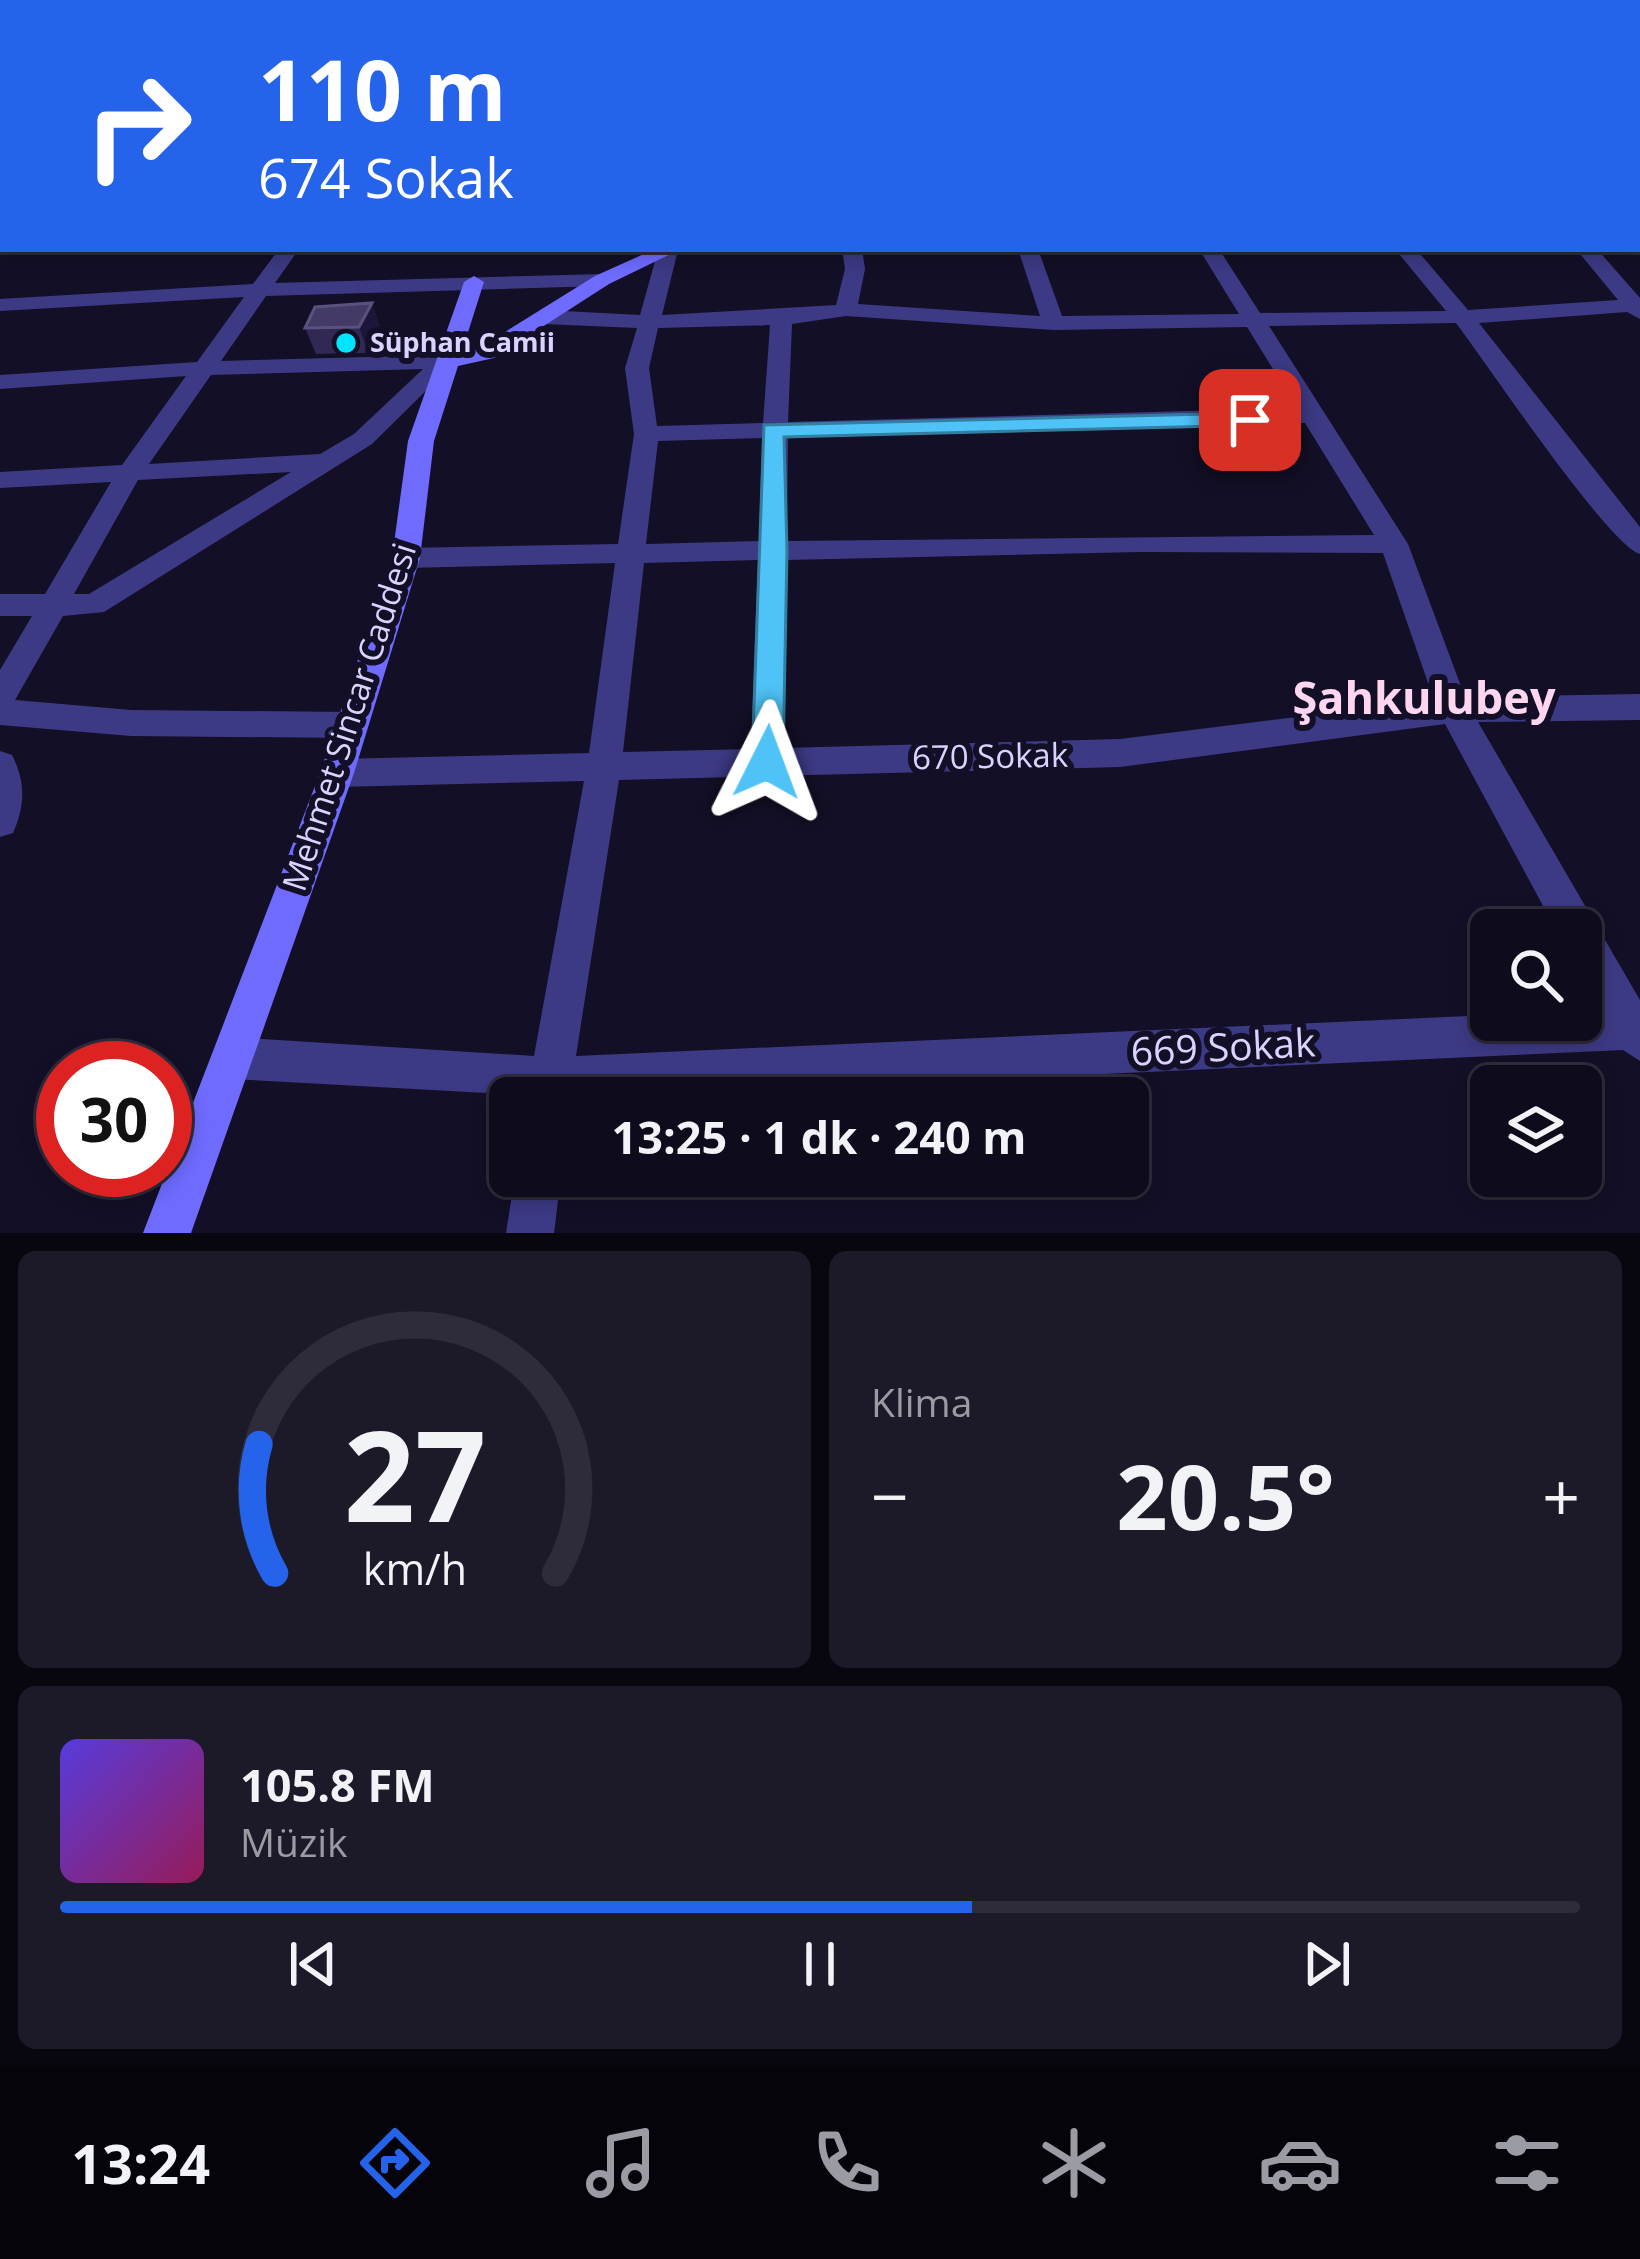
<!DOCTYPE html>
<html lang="tr">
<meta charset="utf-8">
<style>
body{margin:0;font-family:"Open Sans",sans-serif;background:#1c1929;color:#f1f3f6;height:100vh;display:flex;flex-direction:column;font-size:45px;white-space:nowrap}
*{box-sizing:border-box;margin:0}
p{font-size:39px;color:#9b9ba3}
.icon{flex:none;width:66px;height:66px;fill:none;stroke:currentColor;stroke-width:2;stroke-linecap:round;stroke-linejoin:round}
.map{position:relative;height:1233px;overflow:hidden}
.panel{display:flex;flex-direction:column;gap:18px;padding:18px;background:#08060f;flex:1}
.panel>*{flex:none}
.banner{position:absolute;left:0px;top:0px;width:1641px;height:252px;box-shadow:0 6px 18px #0003,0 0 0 3px #2e2b3b;background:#2563eb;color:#fff;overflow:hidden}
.fabs{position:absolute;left:1470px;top:909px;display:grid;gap:24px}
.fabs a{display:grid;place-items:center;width:132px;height:132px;border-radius:18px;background:#0e0b1c;box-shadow:0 6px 18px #0003,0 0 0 3px #2e2b3b;font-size:60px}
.speed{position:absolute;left:36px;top:1041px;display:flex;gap:24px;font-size:60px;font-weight:700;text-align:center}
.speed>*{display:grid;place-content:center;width:156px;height:156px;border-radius:50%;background:#0e0b1c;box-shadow:0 6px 18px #0003,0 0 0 3px #2e2b3b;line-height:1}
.speed .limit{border:18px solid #d22;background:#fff;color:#111}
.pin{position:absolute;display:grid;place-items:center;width:102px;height:102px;color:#fff;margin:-51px;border-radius:24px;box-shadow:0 6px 18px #0006}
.me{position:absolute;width:132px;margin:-66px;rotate:3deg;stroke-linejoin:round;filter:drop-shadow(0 0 9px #0008)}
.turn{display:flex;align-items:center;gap:42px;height:252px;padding:0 60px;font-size:54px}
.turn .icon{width:156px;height:156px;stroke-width:2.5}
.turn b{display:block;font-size:84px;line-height:102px}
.big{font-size:90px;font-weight:700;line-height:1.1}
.panel .card{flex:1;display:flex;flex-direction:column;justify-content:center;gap:18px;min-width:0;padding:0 42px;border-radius:18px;background:#1c1929}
.panel .dial{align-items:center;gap:0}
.dial svg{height:312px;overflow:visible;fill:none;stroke:#2e2b3b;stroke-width:7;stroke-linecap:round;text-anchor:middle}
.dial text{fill:#f1f3f6;stroke:none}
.song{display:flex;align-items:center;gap:36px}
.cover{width:144px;height:144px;border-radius:18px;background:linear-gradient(135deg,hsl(250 70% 55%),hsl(330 70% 35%))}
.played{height:12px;border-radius:6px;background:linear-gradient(90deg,#2563eb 60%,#2e2b3b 60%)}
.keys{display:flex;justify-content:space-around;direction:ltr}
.heat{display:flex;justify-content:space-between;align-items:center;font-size:66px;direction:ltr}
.panel .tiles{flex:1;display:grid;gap:18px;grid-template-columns:1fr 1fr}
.card:last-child{grid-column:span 2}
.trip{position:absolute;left:489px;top:1077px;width:660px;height:120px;border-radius:18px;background:#0e0b1c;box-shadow:0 6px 18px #0003,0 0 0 3px #2e2b3b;font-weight:700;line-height:120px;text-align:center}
.menu{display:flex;height:192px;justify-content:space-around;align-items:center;background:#06040b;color:#9b9ba3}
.menu .icon{width:84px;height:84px}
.menu .active{color:#2563eb}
.menu b{font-size:54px;color:#f1f3f6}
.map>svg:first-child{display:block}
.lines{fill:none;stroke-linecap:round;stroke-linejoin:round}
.lane{fill:#3d3a85;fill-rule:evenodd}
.street{fill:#3d3a85;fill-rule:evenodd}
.secondary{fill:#6f6bff;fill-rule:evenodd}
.wall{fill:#312854}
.shaded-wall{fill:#1d163a}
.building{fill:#433a66;stroke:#5a527e;stroke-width:3}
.route{fill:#4fc3f7;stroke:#337fa1;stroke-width:3}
.poi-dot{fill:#00e5ff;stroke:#130f26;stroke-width:4.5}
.labels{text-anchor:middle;stroke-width:12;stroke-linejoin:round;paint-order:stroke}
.far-poi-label{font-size:27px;font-weight:bold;fill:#d9d4ff;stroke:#130f26;text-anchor:start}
.street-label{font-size:33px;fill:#d9d4ff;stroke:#130f26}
.near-street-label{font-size:39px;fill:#d9d4ff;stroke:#130f26}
.district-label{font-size:45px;font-weight:bold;fill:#ffd6f0;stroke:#130f26}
</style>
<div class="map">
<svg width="1640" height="1233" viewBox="0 0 1640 1233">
<rect width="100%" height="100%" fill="#130f26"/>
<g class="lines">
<path class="lane" d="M 1147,0 L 1154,0 L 1156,3 L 1149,3 Z"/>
<path class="street" d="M 781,0 L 873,0 L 778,3 Z
M 1019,0 L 1032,0 L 1035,3 L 1021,3 Z
M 1353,0 L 1417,0 L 1350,3 Z
M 1513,0 L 1528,0 L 1531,3 L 1515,3 Z
M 1638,12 L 1640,12 L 1640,20 L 1638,20 Z
M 0,49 L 3,49 L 3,57 L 0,57 Z
M 1638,70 L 1640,71 L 1640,81 L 1638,80 Z
M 0,84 L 3,84 L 3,94 L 0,94 Z
M 1638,109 L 1640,109 L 1640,119 L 1638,119 Z
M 0,130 L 3,130 L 3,140 L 0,140 Z
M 1638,145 L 1640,145 L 1640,156 L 1638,156 Z
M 0,181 L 3,181 L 3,191 L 0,191 Z
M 0,234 L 3,234 L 3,246 L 0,246 Z
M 279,249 L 299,249 L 275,283 L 602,274 L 612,280 L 602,286 L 266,296 L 221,361 L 444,355 L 455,362 L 372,444 L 104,612 L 63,616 L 15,700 L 131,710 L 352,712 L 364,716 L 368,725 L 364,734 L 352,738 L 131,736 L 0,725 L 0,670 L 32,616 L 0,616 L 0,594 L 45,594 L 111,482 L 0,488 L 0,472 L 122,465 L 186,376 L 0,389 L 0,375 L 197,362 L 244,297 L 0,311 L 0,299 L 253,284 ZM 423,369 L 354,434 L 320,454 L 149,464 L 211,375 ZM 291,472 L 89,594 L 74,594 L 138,480 Z
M 663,249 L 677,254 L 662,315 L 836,305 L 845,269 L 842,249 L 862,249 L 865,269 L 858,304 L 1040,316 L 1018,249 L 1038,249 L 1062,316 L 1239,314 L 1199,249 L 1219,249 L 1260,313 L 1446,311 L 1395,249 L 1416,249 L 1468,310 L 1618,300 L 1576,249 L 1597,249 L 1640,298 L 1640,319 L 1627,312 L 1479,323 L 1640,527 L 1640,554 C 1609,546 1485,361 1456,323 L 1269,326 L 1408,544 L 1465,697 L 1640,694 L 1640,720 L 1478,722 L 1640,1000 L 1640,1061 L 1623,1050 L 581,1098 L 232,1079 L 217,1073 L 211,1058 L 217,1043 L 232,1037 L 534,1056 L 584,781 L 337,787 L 325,783 L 320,773 L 325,763 L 337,759 L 589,753 L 615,563 L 406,568 L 392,558 L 406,548 L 618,544 L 634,434 L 625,368 L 637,328 L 544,324 L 533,317 L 544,310 L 640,315 L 657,254 ZM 846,316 L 1053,330 L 1247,327 L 1297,408 L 788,422 L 792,324 ZM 770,325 L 763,423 L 657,426 L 649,368 L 658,328 ZM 1305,423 L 1374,535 L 787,541 L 788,437 ZM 762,438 L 759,541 L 646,544 L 658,441 ZM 1139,552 L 1383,553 L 1434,700 L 1120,739 L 784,748 L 787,560 ZM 758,560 L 751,749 L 623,752 L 644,563 ZM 1445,724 L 1556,930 L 1581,930 L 1581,974 L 1601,1010 L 1581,1011 L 1581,1020 L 1491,1020 L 1491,1015 L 576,1056 L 619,780 L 1120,767 Z
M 0,751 L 12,755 C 26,782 25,806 13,833 L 0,837 Z
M 515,1176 L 561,1176 L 554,1233 L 506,1233 Z"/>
<path class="secondary" d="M 919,0 L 933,0 L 917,3 Z
M 655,249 L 681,249 L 609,284 L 494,358 L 458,366 L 434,441 L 420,558 L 354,773 L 191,1233 L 143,1233 L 320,773 L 392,558 L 408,441 L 464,282 L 474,276 L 484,282 L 462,351 L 479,348 L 595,276 Z"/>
</g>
<path class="wall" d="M 372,303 L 380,328 L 368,353 L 316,354 L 305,328 Z"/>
<path class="shaded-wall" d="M 372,303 L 380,328 L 368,353 L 359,327 Z"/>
<path class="building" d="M 372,303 L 359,327 L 305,328 L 315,307 Z"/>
<path class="route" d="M 1250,413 L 1261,420 L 1257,425 L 784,437 L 787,551 L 783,762 L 778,771 L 767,774 L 756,771 L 752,762 L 764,425 Z"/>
<circle class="poi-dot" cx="346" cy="343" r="12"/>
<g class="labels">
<g class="far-poi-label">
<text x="370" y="352">Süphan Camii</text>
</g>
<g class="street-label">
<text transform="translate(349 717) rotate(-72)" y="12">Mehmet Sincar Caddesi</text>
<text transform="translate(990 756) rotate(-1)" y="12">670 Sokak</text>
</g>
<g class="near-street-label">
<text transform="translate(1223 1047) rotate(-3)" y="14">669 Sokak</text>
</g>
<g class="district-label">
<text x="1424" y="714">Şahkulubey</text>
</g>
</g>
</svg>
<div class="fabs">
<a><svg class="icon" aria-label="search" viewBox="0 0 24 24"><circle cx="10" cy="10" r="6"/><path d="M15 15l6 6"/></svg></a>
<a><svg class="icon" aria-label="layers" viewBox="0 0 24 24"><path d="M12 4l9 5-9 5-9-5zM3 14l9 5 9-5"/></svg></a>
</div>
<div class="speed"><div class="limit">30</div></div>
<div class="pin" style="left:1250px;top:420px;background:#d93025"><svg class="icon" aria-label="arrive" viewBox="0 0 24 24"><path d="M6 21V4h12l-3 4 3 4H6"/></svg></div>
<svg class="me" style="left:767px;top:762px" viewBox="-20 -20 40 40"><path d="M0-17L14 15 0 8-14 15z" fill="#4fc3f7" stroke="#fff" stroke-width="4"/></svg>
<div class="trip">13:25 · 1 dk · 240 m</div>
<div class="banner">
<div class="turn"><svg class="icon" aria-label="right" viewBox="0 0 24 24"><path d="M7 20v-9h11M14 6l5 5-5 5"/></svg><div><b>110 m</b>674 Sokak</div></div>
</div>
</div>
<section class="panel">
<div class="tiles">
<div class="card dial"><svg viewBox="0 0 100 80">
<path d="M14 69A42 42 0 1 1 86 69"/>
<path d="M14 69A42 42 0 0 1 10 36" stroke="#2563eb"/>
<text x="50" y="56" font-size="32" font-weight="700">27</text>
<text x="50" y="72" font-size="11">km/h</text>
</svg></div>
<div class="card"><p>Klima</p>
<div class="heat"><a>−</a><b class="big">20.5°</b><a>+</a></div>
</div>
<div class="card">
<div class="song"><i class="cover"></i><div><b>105.8 FM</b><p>Müzik</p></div></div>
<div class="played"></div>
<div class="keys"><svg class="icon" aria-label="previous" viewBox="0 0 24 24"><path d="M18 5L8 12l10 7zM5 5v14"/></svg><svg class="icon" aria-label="pause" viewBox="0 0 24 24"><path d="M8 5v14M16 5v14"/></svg><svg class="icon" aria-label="next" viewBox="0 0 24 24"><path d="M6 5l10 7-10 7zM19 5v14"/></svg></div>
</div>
</div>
</section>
<nav class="menu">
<b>13:24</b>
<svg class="icon active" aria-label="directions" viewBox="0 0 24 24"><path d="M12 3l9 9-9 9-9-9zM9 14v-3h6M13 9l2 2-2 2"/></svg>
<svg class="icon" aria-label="music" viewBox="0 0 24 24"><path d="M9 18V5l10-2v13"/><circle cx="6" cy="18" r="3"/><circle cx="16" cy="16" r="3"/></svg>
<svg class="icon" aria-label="phone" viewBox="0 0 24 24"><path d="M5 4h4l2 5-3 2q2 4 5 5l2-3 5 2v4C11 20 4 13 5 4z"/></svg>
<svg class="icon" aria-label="climate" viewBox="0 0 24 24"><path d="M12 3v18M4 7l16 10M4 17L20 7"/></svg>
<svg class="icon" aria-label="car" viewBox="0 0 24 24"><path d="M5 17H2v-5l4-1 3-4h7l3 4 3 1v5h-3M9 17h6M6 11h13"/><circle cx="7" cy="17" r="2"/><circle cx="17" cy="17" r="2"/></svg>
<svg class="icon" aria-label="filters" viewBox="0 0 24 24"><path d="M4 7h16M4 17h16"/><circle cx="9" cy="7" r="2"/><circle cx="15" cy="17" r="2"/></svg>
</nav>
